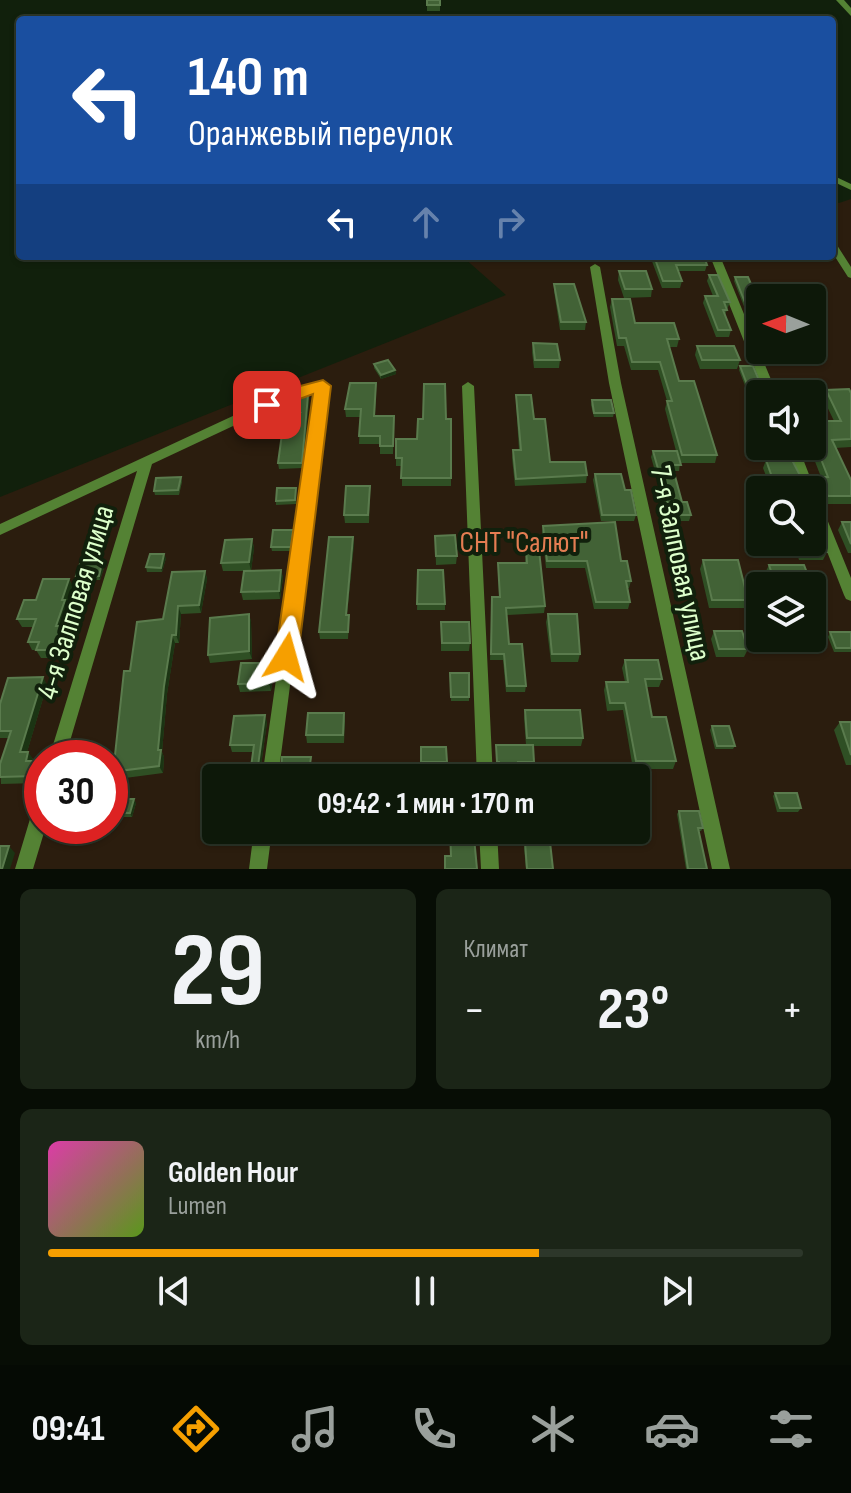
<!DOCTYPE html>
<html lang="ru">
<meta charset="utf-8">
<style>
body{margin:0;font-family:"Sofia Sans Condensed",sans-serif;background:#1b2517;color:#f1f3f6;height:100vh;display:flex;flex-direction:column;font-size:30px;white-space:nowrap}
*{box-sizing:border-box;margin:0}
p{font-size:26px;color:#9aa09c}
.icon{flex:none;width:44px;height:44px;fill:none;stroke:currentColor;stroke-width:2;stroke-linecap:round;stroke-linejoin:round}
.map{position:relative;height:869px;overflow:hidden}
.details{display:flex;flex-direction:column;gap:20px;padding:20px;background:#070d05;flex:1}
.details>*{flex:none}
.banner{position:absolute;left:16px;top:16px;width:820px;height:244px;border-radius:8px;box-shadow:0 2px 6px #0004,0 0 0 2px #2d372a;background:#1a4fa0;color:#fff;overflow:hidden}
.needle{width:52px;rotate:271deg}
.tools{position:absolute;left:746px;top:284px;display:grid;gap:16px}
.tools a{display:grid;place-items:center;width:80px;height:80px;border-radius:8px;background:#0d1809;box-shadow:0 2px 6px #0004,0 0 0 2px #2d372a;font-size:40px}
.speed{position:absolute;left:24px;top:740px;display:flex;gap:16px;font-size:40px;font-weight:700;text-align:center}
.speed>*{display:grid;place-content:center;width:104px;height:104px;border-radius:50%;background:#0d1809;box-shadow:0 2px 6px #0004,0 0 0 2px #2d372a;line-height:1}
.speed .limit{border:12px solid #d22;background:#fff;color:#111}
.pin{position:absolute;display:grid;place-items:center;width:68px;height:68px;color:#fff;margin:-34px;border-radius:16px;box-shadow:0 4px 12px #0006}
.me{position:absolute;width:88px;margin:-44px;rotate:8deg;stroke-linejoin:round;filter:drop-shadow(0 0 6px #0008)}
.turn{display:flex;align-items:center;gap:28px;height:168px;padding:0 40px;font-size:36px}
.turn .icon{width:104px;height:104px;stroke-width:2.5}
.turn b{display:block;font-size:56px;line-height:68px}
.lanes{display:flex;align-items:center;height:76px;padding:0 40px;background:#0003;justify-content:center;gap:40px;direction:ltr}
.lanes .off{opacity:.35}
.big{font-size:60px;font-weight:700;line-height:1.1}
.details .card{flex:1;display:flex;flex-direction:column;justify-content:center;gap:12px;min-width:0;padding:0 28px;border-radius:12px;background:#1b2517}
.details .dial{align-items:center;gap:0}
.dial b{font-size:104px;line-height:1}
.song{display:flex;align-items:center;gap:24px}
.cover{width:96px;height:96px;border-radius:12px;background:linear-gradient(135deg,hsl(320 70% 55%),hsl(90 70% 35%))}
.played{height:8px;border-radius:4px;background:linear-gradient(90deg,#f69f00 65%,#2d372a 65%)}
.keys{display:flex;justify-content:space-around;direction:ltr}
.heat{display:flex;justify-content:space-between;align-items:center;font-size:44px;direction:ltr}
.details .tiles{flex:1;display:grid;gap:20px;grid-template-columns:1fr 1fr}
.card:last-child{grid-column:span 2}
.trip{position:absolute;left:202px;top:764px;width:448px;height:80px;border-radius:8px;background:#0d1809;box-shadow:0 2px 6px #0004,0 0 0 2px #2d372a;font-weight:700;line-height:80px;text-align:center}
.dock{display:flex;height:128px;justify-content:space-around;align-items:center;background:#050a04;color:#9aa09c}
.dock .icon{width:56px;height:56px}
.dock .active{color:#f69f00}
.dock b{font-size:36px;color:#f1f3f6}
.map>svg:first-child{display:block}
.green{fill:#2b1d0e;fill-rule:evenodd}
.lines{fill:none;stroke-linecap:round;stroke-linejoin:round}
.minor{fill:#548234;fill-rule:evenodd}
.tertiary{fill:#548234;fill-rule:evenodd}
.wall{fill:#2f4f24}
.shaded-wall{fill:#1b3413}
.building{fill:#426236;stroke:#5a7b4d;stroke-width:2}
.route{fill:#f69f00;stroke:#a06700;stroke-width:2}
.labels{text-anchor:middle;stroke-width:8;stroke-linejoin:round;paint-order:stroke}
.park-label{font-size:30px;fill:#e47d52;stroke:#11200c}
.street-label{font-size:30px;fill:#ddffcb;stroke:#11200c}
</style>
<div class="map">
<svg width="851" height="869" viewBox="0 0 851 869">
<rect width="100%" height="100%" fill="#11200c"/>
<path class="green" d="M 851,199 L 851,869 L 0,869 L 0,497 L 506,295 L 463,257 L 466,256 L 832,256 L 832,200 L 839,203 ZM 760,298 L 812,298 L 812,350 L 760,350 ZM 760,394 L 812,394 L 812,446 L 760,446 ZM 760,490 L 812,490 L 812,542 L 760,542 ZM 760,586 L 812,586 L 812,638 L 760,638 ZM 42,758 L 110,758 L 110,826 L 42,826 ZM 216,778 L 636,778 L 636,830 L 216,830 Z"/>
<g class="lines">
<path class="minor" d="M 832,175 L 851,184 L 851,190 L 832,181 Z
M 832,241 L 835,242 L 851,267 L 851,278 L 848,277 L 832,252 Z
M 710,256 L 720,256 L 777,394 L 765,394 Z
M 595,264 L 600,267 L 621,383 L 730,869 L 712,869 L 609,383 L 590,267 Z
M 323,382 L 329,386 L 278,778 L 262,778 L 317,391 L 295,397 L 152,464 L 65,758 L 49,758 L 137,471 L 0,535 L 0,524 L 287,391 Z
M 468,382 L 474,386 L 493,778 L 477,778 L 462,386 Z
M 786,446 L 798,446 L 815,490 L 814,493 L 818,497 L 851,578 L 851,601 L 846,599 L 844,595 L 812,513 L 812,490 L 803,490 Z
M 42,800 L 42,826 L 46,826 L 33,869 L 15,869 L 33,809 L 36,803 Z
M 254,830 L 272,830 L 267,869 L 249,869 Z
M 479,830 L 497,830 L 499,869 L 481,869 Z"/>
<path class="tertiary" d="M 836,0 L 844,0 L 851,8 L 851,16 Z"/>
</g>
<path class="wall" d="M 427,0 L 440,0 L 440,11 L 427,11 Z
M 650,256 L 704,256 L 707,265 L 705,271 L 678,271 L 682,281 L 680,288 L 662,288 Z
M 619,271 L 652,289 L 651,297 L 624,298 L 618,280 Z
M 709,275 L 730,302 L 725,315 L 731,330 L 729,337 L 716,337 L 703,303 L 705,296 L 713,296 L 707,281 Z
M 735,277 L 760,304 L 759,309 L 745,309 L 734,281 Z
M 554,284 L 586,322 L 585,330 L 560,330 L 554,291 Z
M 612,299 L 635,323 L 679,339 L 677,347 L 669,347 L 679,381 L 717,455 L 715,463 L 680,463 L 679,471 L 674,471 L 682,502 L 691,515 L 689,521 L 669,521 L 651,457 L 653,451 L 676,451 L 665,409 L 667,401 L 658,370 L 631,370 L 624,346 L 617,346 L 610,307 Z
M 533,343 L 560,360 L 559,368 L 534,368 L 532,352 Z
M 697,346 L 740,360 L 737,369 L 700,369 L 695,355 Z
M 773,350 L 807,350 L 810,356 L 806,365 L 780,365 Z
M 374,364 L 395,370 L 396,374 L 381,379 L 374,368 Z
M 740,366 L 764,392 L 763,394 L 760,394 L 760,396 L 749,396 L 739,370 Z
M 826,390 L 851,393 L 851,447 L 835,448 L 851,480 L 851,504 L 824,504 L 817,492 L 816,485 L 820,477 L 821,477 L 809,446 L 812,446 L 812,421 L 834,421 L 823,398 Z
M 376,391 L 375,416 L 394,424 L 393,454 L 380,454 L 380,444 L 359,444 L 360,417 L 346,417 L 345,409 Z
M 308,395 L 309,401 L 303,468 L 279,469 L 278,463 L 297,412 L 293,407 L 292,401 Z
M 516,395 L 534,419 L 550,462 L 587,475 L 586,483 L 515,486 L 512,458 L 513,450 L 519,450 L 516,403 Z
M 748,397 L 760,397 L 760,415 L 752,415 L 747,401 Z
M 592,400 L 614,413 L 613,417 L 594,417 L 591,405 Z
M 446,419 L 451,419 L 451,486 L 402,486 L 402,466 L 396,466 L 396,439 L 417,439 Z
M 766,460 L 792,460 L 805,485 L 813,485 L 814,508 L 812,512 L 812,490 L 778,490 L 776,484 L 769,484 L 763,468 Z
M 595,474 L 625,490 L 636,515 L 634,521 L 601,521 L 593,480 Z
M 181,477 L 182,482 L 179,495 L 155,495 L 154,491 Z
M 296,488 L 296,504 L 276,505 L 276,501 Z
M 370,494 L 369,523 L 345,523 L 344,515 Z
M 842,522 L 851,522 L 851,553 L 848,553 L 838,530 Z
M 543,526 L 621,561 L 631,581 L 629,588 L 628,588 L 630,602 L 628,609 L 594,609 L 585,568 L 546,568 L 542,533 Z
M 294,534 L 291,551 L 272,551 L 271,547 Z
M 435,536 L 457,556 L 456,564 L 436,565 Z
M 252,539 L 254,548 L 251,571 L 281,570 L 283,578 L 280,599 L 243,600 L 241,592 L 244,571 L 223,571 L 221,563 Z
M 794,542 L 812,542 L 827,552 L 823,560 L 799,560 Z
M 354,544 L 347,615 L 349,622 L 348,639 L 320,639 L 319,632 Z
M 526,550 L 545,606 L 544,613 L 507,615 L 509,644 L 526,686 L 525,692 L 506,692 L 503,660 L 490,660 L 492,597 L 499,597 L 498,563 L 525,563 Z
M 166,558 L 162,572 L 147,572 L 146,567 Z
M 703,560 L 748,600 L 744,608 L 709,608 L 700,569 Z
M 769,565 L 812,586 L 769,586 L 765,573 Z
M 104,568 L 100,580 L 78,580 L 76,576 Z
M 418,570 L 445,604 L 445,610 L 417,610 Z
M 205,571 L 207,579 L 201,613 L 181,614 L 179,643 L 175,643 L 167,694 L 162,752 L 164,757 L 163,773 L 110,780 L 110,758 L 115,755 L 130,671 L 163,619 Z
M 69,579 L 73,587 L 67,604 L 69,608 L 63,626 L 78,634 L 70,658 L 41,658 L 36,650 L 32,650 L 28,642 L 33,627 L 22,627 L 17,619 L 36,600 Z
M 249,614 L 251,622 L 252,659 L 210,663 L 208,655 Z
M 548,614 L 580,654 L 578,662 L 551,662 L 546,622 Z
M 441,622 L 470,643 L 469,651 L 441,651 Z
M 714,631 L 748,649 L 744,657 L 716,657 L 711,639 Z
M 830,632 L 851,632 L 851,652 L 834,652 L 828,637 Z
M 625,660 L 662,679 L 659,687 L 646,687 L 652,717 L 676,761 L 673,769 L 633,769 L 623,710 L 607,711 L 604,690 L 606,682 L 625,682 L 622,668 Z
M 272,663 L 274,671 L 271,691 L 240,692 L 238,684 Z
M 450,673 L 469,673 L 469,701 L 451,701 Z
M 47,685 L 27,752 L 33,759 L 33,761 L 42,766 L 42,772 L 39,783 L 1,784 L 0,764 L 9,738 L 0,738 L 0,704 Z
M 525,710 L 583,738 L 581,746 L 533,746 L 534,762 L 533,767 L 519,767 L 520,778 L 499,778 L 499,767 L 496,767 L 496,745 L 526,745 L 524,718 Z
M 344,713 L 345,721 L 344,743 L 307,743 L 306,735 Z
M 267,722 L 260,773 L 253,773 L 251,767 L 253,752 L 232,752 L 230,745 Z
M 840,722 L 851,722 L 851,765 L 846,765 L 834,730 Z
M 712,726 L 735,746 L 733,749 L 715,749 L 710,730 Z
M 421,747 L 446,747 L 447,766 L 421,766 Z
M 311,757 L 310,776 L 287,776 L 286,773 L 282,773 L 281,769 Z
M 775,793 L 801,808 L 798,812 L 777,812 L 773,796 Z
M 136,803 L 132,817 L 114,817 L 112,813 Z
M 679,811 L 703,828 L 701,831 L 699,831 L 707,869 L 686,869 L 677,814 Z
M 252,830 L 250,841 L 223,841 L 221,835 Z
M 548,830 L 590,830 L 590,834 L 588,840 L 549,840 Z
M 525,842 L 553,869 L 526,869 L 524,848 Z"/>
<path class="shaded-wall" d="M 395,370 L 396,374 L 381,379 L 381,375 Z
M 308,395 L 309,401 L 303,468 L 302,463 Z
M 353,537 L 354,544 L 346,622 L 346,615 Z
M 252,539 L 254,548 L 251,571 L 249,562 Z
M 164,554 L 166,558 L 162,572 L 161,568 Z
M 102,563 L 104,568 L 100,580 L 99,576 Z
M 281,570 L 283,578 L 280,599 L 279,591 Z
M 205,571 L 207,579 L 201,613 L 199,605 Z
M 69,579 L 73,587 L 67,604 L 69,608 L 61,634 L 56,626 L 62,600 Z
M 178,606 L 181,614 L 179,643 L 176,635 Z
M 249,614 L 251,622 L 252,659 L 249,651 Z
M 74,626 L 78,634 L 70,658 L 66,650 Z
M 172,635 L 175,643 L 167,694 L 162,752 L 164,757 L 163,773 L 159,766 L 158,750 L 164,686 Z
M 272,663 L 274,671 L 271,691 L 269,683 Z
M 43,677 L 47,685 L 25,759 L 20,752 Z
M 265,715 L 267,722 L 260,773 L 258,766 Z
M 28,752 L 33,759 L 30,768 L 26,761 Z
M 38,761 L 42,766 L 42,772 L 39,783 L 34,776 Z
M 134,799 L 136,803 L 132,817 L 130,813 Z
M 248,830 L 252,830 L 250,841 L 247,834 Z
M 9,846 L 15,853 L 10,869 L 2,869 Z"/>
<path class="building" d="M 427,0 L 440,0 L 440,5 L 427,5 Z
M 654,256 L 704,256 L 707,265 L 676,265 L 682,281 L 663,281 Z
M 619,271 L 646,271 L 652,289 L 625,289 Z
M 709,275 L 718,275 L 730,302 L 724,302 L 727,310 L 723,310 L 731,330 L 718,330 L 705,296 L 718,296 Z
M 735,277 L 748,277 L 760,305 L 746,305 Z
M 554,284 L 574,284 L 586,322 L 561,322 Z
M 612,299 L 630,299 L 635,323 L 674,323 L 679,339 L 667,339 L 679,381 L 694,381 L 717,455 L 682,455 L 667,401 L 672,401 L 660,362 L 632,362 L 626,338 L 619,338 Z
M 533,343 L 557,344 L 560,360 L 535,360 Z
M 697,346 L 734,346 L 740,360 L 702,360 Z
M 780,350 L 807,350 L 810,356 L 783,356 Z
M 388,360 L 395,370 L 381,375 L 374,364 Z
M 740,366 L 753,366 L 764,392 L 750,392 Z
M 350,383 L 376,383 L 374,416 L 394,416 L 393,446 L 380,446 L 380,436 L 359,436 L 361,409 L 345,409 Z
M 424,384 L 445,384 L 446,419 L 451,419 L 451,478 L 401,478 L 402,458 L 396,458 L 396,439 L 417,439 L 418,419 L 423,419 Z
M 849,389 L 851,393 L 851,439 L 832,440 L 851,480 L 851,496 L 828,496 L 821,484 L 820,477 L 828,477 L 812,436 L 812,421 L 841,421 L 826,390 Z
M 308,395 L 302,463 L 278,463 L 285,412 L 300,412 L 292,401 Z
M 516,395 L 531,395 L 534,419 L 545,419 L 550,462 L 585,462 L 587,475 L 516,479 L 513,450 L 521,450 Z
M 748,397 L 760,397 L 760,411 L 754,411 Z
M 592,400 L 611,400 L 614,413 L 594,413 Z
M 653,451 L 677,451 L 681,465 L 672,465 L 682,502 L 687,502 L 691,515 L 671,515 Z
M 766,460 L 792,460 L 805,485 L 813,485 L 814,508 L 812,508 L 812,490 L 783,490 L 779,477 L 772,477 Z
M 595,474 L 621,474 L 625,490 L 631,490 L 636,515 L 602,515 Z
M 181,477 L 178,490 L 154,491 L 156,478 Z
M 346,486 L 370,486 L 368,515 L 344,515 Z
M 277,488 L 296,488 L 295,500 L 276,501 Z
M 812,515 L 827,552 L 803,552 L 800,542 L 812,542 Z
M 615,522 L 621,561 L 627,561 L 631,581 L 626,581 L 630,602 L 596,602 L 587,561 L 547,561 L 543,526 Z
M 842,522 L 851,522 L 851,544 Z
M 273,530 L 293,530 L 291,547 L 271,547 Z
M 455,535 L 457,556 L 436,556 L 435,536 Z
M 329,537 L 353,537 L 346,615 L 349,615 L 348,632 L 319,632 Z
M 252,539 L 249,562 L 221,563 L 225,540 Z
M 526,550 L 539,550 L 545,606 L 506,608 L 509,644 L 522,644 L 526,686 L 507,686 L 504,654 L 491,654 L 492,597 L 500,597 L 498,563 L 527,563 Z
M 150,554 L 164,554 L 161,568 L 146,567 Z
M 703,560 L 738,560 L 748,600 L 712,600 Z
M 102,563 L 99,576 L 76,576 L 80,564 Z
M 769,565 L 804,565 L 812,586 L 776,586 Z
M 281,570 L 279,591 L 241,592 L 244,571 Z
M 418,570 L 443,570 L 445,604 L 417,604 Z
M 205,571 L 199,605 L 178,606 L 176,635 L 172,635 L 164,686 L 158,750 L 161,750 L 159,766 L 110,772 L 110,758 L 108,758 L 108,756 L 115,755 L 124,671 L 130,671 L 137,622 L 163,619 L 172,572 Z
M 43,579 L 69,579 L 62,600 L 65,600 L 56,626 L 74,626 L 66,650 L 36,650 L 39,642 L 28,642 L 36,619 L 17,619 L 24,600 L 36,600 Z
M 249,614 L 249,651 L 208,655 L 210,618 Z
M 548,614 L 577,614 L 580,654 L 552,654 Z
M 441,622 L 469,622 L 470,643 L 442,643 Z
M 714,631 L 742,631 L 748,649 L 719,649 Z
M 830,632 L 851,632 L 851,648 L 836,648 Z
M 625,660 L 658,660 L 662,679 L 645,679 L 652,717 L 666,717 L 676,761 L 636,761 L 625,703 L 610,703 L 606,682 L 628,682 Z
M 241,663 L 272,663 L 269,683 L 238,684 Z
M 450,673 L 469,673 L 469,697 L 451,697 Z
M 43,677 L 20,752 L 28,752 L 26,761 L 38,761 L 34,776 L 0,777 L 0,764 L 11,731 L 0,731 L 0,704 L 8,678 Z
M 525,710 L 580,710 L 583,738 L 527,738 Z
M 308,713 L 344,713 L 343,735 L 306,735 Z
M 265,715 L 258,766 L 251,767 L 254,745 L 230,745 L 234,716 Z
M 840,722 L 851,722 L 851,755 Z
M 712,726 L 729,726 L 735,746 L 717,746 Z
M 496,745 L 533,745 L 534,762 L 518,762 L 520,778 L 500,778 L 499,762 L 497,762 Z
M 421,747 L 446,747 L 447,762 L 421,762 Z
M 282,757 L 311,757 L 309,772 L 286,773 L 286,769 L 281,769 Z
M 558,772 L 578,772 L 579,778 L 559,778 Z
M 775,793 L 797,793 L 801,808 L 780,808 Z
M 116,799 L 134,799 L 130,813 L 112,813 Z
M 679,811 L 699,811 L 703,828 L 698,828 L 707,869 L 688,869 Z
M 221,830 L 248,830 L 247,834 L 221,835 Z
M 450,830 L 478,830 L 477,837 L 474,837 L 477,869 L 445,869 L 445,856 L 451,856 Z
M 550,830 L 590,830 L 590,834 L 551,834 Z
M 525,842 L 550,842 L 553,869 L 527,869 Z
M 0,846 L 9,846 L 2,869 L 0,869 Z"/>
<path class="route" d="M 323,380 L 331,386 L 298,657 L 294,664 L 286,667 L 278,664 L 275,657 L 313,394 L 267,411 L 258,405 L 285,390 Z"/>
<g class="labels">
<g class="park-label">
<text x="524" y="552">СНТ "Салют"</text>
</g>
<g class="street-label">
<text transform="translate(681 563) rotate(78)" y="10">7-я Залповая улица</text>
<text transform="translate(75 602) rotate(-73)" y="10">4-я Залповая улица</text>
</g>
</g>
</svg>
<div class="tools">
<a><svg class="needle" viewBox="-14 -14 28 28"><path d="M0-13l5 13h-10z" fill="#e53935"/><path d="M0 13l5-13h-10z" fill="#9aa09c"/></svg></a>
<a><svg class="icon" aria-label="sound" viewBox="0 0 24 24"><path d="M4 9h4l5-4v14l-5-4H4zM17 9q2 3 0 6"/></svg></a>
<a><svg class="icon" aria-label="search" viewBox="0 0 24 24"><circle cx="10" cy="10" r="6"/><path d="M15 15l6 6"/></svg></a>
<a><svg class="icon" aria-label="layers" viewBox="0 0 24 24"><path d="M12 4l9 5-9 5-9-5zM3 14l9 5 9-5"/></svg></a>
</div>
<div class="speed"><div class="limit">30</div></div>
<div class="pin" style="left:267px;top:405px;background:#d93025"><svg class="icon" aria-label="arrive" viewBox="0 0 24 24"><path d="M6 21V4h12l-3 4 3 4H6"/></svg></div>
<svg class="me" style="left:286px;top:657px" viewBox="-20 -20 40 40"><path d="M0-17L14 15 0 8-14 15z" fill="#f69f00" stroke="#fff" stroke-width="4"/></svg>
<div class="trip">09:42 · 1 мин · 170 m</div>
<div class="banner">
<div class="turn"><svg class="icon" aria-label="left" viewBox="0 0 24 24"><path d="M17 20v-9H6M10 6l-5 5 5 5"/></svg><div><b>140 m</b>Оранжевый переулок</div></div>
<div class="lanes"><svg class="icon" aria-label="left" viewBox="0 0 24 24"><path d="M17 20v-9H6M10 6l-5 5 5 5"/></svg><svg class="icon off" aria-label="ahead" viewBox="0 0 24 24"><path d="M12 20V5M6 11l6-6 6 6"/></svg><svg class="icon off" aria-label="right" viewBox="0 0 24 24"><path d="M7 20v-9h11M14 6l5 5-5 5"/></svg></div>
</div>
</div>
<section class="details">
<div class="tiles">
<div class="card dial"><b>29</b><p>km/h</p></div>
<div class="card"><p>Климат</p>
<div class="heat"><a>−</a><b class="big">23°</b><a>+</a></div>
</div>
<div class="card">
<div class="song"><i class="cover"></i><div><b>Golden Hour</b><p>Lumen</p></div></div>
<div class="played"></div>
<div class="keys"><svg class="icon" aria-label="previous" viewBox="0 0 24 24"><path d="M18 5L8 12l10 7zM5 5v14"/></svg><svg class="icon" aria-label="pause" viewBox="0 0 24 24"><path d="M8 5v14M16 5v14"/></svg><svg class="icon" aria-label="next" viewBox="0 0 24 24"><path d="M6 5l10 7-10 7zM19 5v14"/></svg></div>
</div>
</div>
</section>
<nav class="dock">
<b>09:41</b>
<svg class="icon active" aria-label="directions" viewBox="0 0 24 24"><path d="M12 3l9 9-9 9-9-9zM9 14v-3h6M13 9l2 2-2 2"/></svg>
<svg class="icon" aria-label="music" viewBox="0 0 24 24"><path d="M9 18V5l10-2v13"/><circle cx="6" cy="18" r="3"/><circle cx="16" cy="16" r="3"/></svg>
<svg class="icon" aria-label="phone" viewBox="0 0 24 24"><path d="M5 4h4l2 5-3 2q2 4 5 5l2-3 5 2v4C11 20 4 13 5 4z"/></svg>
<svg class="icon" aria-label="climate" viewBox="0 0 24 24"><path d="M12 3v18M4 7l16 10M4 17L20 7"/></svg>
<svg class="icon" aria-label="car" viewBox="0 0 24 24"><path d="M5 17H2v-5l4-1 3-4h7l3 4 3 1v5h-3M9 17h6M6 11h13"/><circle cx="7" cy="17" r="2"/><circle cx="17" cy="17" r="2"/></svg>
<svg class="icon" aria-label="filters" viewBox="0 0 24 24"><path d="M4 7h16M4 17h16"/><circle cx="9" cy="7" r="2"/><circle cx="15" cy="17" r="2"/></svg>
</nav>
